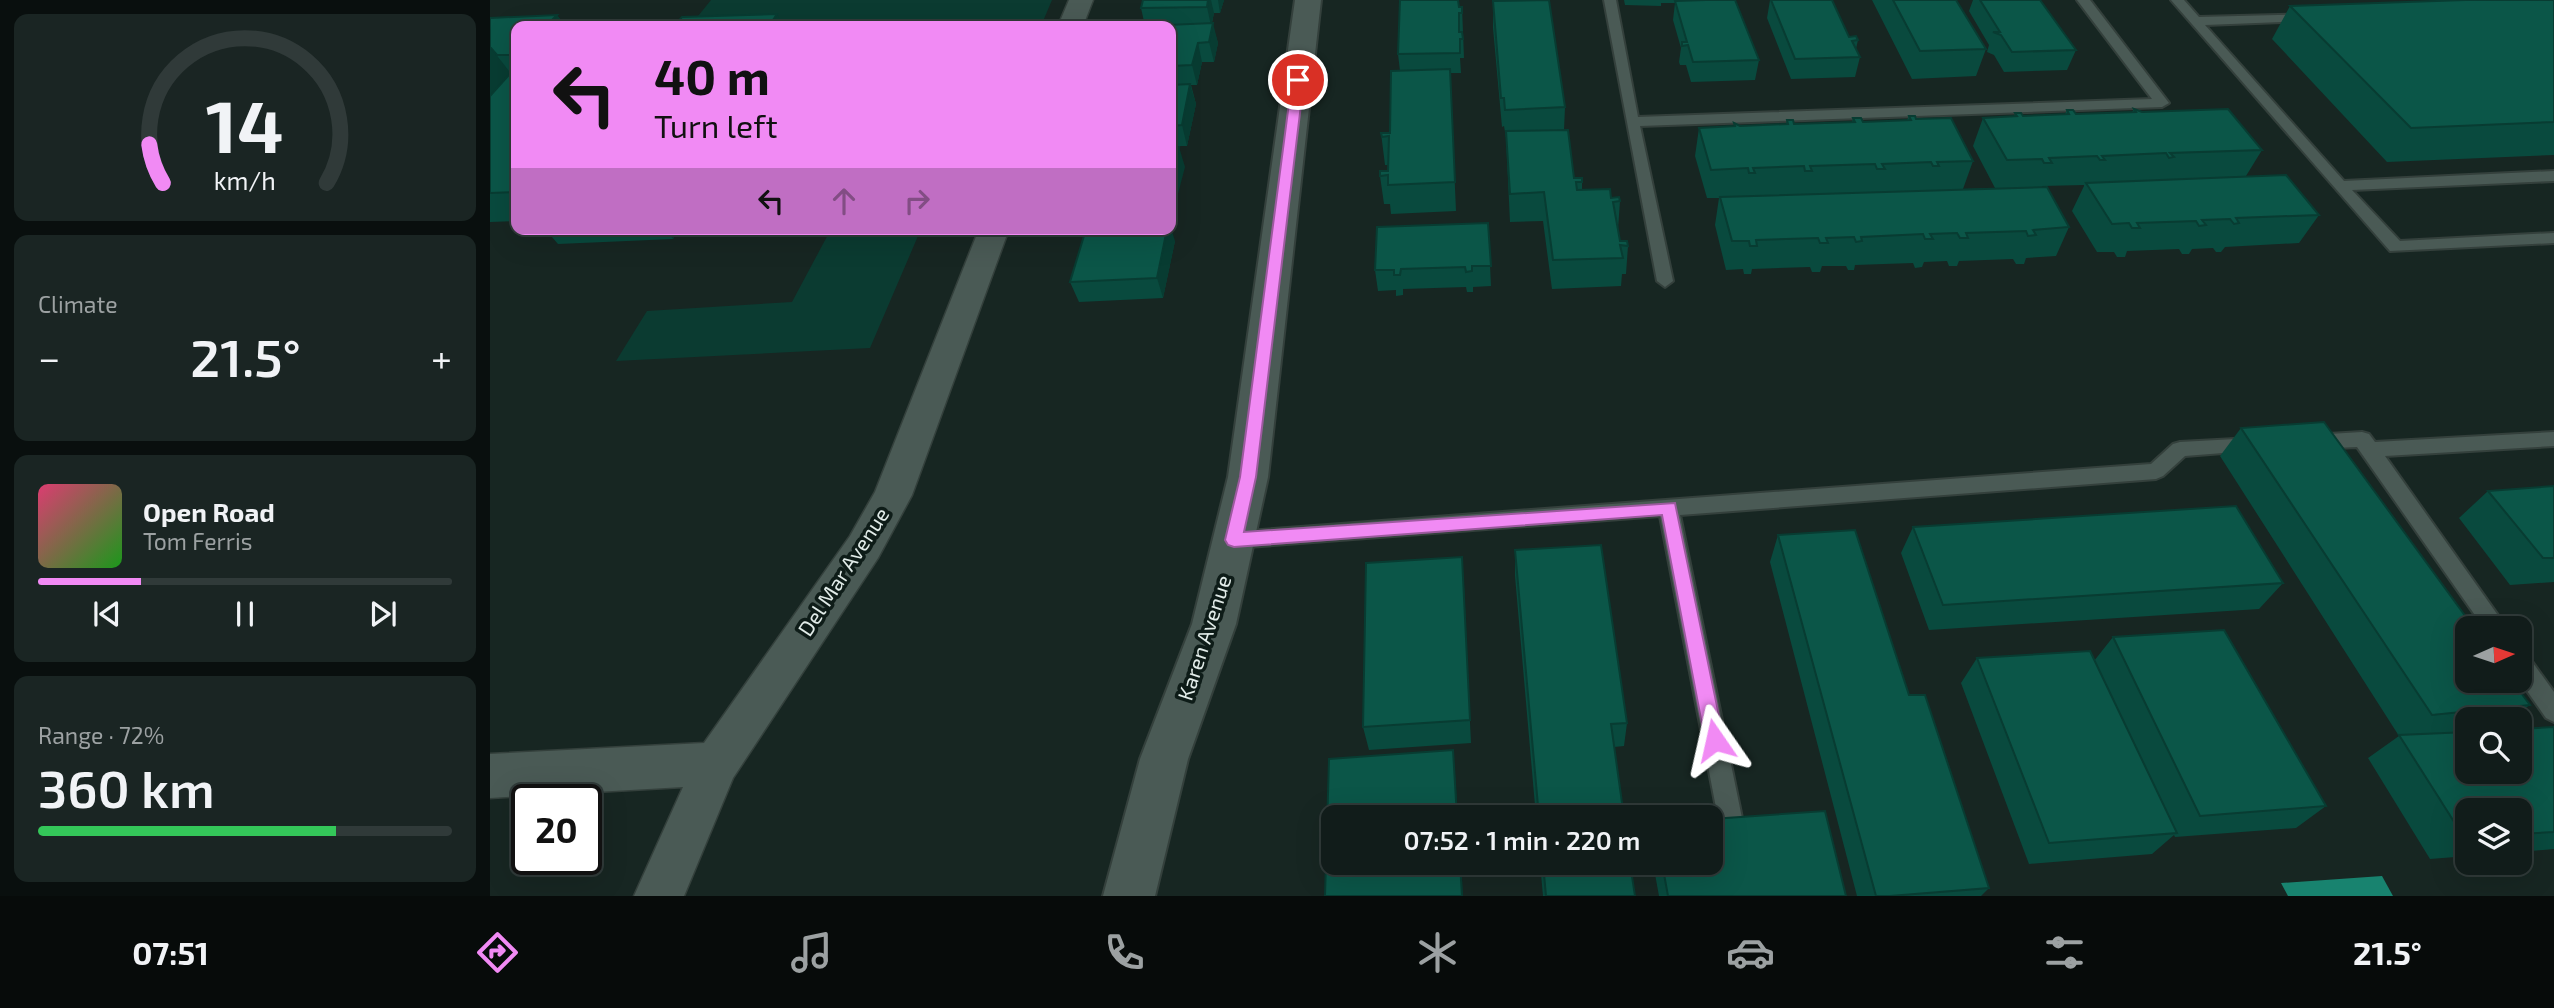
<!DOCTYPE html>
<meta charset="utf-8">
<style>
body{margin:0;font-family:"Exo 2",sans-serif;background:#1a2523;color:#f1f3f6;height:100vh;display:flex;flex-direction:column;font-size:26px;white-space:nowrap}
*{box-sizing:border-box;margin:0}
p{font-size:23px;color:#9ca1a2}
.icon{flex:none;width:38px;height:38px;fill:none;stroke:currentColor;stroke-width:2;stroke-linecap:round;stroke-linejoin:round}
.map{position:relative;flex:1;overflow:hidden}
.drawer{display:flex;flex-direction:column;gap:14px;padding:14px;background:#090f0e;width:490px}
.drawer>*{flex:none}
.banner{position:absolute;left:21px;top:21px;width:665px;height:214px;border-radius:14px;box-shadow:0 7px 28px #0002,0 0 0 2px #303a39;background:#f18af4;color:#111;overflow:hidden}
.needle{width:46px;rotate:87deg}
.tools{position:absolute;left:1965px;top:616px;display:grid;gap:14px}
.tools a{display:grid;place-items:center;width:77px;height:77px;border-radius:14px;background:#111c1a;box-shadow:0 7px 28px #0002,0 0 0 2px #303a39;font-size:35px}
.speed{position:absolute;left:21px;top:784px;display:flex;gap:14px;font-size:35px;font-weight:700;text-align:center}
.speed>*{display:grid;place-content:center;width:91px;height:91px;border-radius:50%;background:#111c1a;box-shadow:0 7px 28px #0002,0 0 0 2px #303a39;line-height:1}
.speed .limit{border:4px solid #111;border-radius:10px;background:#fff;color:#111}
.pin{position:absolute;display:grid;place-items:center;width:60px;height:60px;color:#fff;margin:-30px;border:4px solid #fff;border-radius:50%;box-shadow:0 2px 7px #0007}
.me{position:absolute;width:77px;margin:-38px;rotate:349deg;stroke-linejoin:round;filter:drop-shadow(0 0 5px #0008)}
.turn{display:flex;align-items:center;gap:24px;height:147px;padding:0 28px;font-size:32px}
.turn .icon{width:91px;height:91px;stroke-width:2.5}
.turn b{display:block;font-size:49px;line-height:60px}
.lanes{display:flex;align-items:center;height:66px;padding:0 28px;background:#0003;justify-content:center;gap:35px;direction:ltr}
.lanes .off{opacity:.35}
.big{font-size:52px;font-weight:600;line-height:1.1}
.drawer .tile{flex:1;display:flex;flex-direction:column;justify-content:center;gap:10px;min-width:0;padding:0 24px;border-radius:14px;background:#1a2523}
.drawer .dial{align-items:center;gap:0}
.dial svg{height:182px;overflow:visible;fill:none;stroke:#303a39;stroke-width:7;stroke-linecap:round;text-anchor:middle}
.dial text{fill:#f1f3f6;stroke:none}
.song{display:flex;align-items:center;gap:21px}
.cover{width:84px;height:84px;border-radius:10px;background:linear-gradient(135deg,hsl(340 70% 55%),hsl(120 70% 35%))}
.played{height:7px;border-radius:4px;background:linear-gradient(90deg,#f18af4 25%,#303a39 25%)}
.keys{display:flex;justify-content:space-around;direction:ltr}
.heat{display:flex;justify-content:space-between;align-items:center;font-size:38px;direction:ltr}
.charge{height:10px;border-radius:5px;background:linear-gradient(90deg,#34c759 72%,#303a39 0)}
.trip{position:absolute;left:831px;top:805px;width:402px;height:70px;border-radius:14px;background:#111c1a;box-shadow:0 7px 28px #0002,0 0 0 2px #303a39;font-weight:600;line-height:70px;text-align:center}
.dock{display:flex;height:112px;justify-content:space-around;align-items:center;background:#070b0a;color:#9ca1a2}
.dock .icon{width:49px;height:49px}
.dock .selected{color:#f18af4}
.dock b{font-size:32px;color:#f1f3f6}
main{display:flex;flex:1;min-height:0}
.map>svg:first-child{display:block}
.green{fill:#0b3b31}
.water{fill:#18836f}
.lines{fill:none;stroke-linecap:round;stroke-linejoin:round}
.service-casing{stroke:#34403c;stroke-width:4}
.minor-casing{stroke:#34403c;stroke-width:3}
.tertiary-casing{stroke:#34403c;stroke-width:4}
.service{fill:#4a5a55;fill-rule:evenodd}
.minor{fill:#4a5a55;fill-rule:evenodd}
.tertiary{fill:#4a5a55;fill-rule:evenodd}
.wall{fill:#094a3e}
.shaded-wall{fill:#083c32}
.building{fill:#0b5648;stroke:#083c32;stroke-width:2}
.route{fill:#f18af4;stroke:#9d5a9f;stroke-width:2}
.labels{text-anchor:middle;stroke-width:7;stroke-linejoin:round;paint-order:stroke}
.street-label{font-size:21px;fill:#e2ece9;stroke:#0e1c18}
</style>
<main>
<section class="drawer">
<div class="tile dial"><svg viewBox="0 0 100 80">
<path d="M14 69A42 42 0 1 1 86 69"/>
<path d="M14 69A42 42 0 0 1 8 52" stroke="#f18af4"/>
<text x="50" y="56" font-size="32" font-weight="700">14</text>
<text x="50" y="72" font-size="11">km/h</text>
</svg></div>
<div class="tile"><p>Climate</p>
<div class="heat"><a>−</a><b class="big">21.5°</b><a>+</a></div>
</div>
<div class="tile">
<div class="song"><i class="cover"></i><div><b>Open Road</b><p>Tom Ferris</p></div></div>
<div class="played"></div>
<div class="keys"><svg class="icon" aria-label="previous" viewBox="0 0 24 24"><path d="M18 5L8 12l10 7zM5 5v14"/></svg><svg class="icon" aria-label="pause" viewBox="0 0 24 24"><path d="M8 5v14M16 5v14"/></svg><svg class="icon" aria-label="next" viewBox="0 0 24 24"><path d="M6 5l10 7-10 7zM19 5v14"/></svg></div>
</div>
<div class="tile"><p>Range · 72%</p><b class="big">360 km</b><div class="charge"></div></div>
</section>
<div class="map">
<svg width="2064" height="896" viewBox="0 0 2064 896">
<rect width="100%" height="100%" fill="#172622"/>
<path class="green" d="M 221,0 L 562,0 L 551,26 L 200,26 Z
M 341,229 L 431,229 L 380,348 L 126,361 L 157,311 L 302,302 Z"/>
<path class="water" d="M 1892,876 L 1903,896 L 1798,896 L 1791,883 Z"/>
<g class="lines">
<defs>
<path id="service" d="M 1114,0 L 1126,0 L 1148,117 L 1662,99 L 1587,0 L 1600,0 L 1679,103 L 1672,107 L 1150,126 L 1183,281 L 1175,287 L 1167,281 Z
M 1681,0 L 1694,0 L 1709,17 L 1823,14 L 1825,17 L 1818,21 L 1715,25 L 1854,181 L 2064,171 L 2064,181 L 1862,190 L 1910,241 L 2064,233 L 2064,243 L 1900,251 Z
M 1872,432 L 1879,434 L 1885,442 L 2064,432 L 2064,446 L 1895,456 L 2017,628 L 1994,628 L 1867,447 L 1822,449 L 1815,447 L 1812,442 L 1815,437 L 1822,435 Z
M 1764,438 L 1771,440 L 1774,445 L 1771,450 L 1695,456 L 1673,476 L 1666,479 L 1190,515 L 1252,818 L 1249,827 L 1240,830 L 1231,827 L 1228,818 L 1170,516 L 744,548 L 737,546 L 734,540 L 737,534 L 744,532 L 1661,464 L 1683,444 L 1690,442 Z
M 2030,653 L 2038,656 L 2064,692 L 2064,722 L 2056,718 L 2030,681 Z"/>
<path id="minor" d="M 579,0 L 603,0 L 593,26 L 568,26 Z
M 489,229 L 519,229 L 422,495 L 388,558 L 243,778 L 194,896 L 144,896 L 193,787 L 0,798 L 0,754 L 214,743 L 360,536 L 385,492 Z"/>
<path id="tertiary" d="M 805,0 L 831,0 L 778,477 L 746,624 L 698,759 L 665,896 L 613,896 L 650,759 L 702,624 L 738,477 Z"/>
</defs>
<use href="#service" class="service-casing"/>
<use href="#minor" class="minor-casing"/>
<use href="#tertiary" class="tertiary-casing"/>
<use href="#service" class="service"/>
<use href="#minor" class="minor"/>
<use href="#tertiary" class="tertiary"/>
</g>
<path class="wall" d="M 653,0 L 734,0 L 730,13 L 724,13 L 722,23 L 728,43 L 724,62 L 712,62 L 707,85 L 701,85 L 706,104 L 697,146 L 681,146 L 681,26 L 655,26 L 651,8 Z
M 1021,0 L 1059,0 L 1075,107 L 1074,130 L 1084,178 L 1092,182 L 1092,190 L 1121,198 L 1130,201 L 1128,229 L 1130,241 L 1138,246 L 1136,274 L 1132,274 L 1131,286 L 1062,289 L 1053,221 L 1020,222 L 1016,138 L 1014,126 L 1012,127 L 1003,28 L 1003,1 Z
M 1134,0 L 1245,0 L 1269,60 L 1265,80 L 1201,82 L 1196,65 L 1190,65 L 1189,62 L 1191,48 L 1183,20 L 1185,3 L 1171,3 L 1171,6 L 1135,5 Z
M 1280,0 L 1342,0 L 1359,37 L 1368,40 L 1366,49 L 1370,57 L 1365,77 L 1301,79 L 1277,18 Z
M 1382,0 L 1466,0 L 1496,49 L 1486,76 L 1422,79 Z
M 1483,0 L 1550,0 L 1586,50 L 1577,70 L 1514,72 L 1504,55 L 1497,52 L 1499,45 L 1479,11 Z
M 2064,0 L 2064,155 L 1897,162 L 1782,39 L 1800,6 Z
M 969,7 L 972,7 L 974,58 L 970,58 L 971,73 L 960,73 L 966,211 L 901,214 L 900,204 L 894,204 L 890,176 L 898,171 L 898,165 L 895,165 L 891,133 L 900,133 L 910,71 L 908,54 Z
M 67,15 L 75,26 L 26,26 L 26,221 L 0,222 L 0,18 Z
M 1644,109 L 1772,150 L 1756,176 L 1829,215 L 1809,243 L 1735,247 L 1731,252 L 1726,252 L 1723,248 L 1702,249 L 1699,254 L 1692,254 L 1689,249 L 1637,251 L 1635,257 L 1627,257 L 1624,252 L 1607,252 L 1582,211 L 1594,186 L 1594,185 L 1552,186 L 1579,227 L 1566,256 L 1536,258 L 1534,264 L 1526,264 L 1523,259 L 1469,261 L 1467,266 L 1459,266 L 1457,261 L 1434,262 L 1432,267 L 1425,268 L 1423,263 L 1365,265 L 1364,270 L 1358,270 L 1356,266 L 1332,266 L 1330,272 L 1322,272 L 1320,267 L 1262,269 L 1261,274 L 1254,274 L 1253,269 L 1236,270 L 1225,225 L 1229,198 L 1217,198 L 1205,156 L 1209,128 L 1244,126 L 1244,123 L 1250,126 L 1296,124 L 1297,120 L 1304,124 L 1362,122 L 1363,118 L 1373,122 L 1417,120 L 1419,116 L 1426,119 L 1483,161 L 1473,189 L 1505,188 L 1483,146 L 1493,118 L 1524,117 L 1525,113 L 1533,116 L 1575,114 L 1577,110 L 1586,114 L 1642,112 Z
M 998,223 L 1001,286 L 983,287 L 983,292 L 977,292 L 976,287 L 913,289 L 913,295 L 906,296 L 906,290 L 888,291 L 885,270 Z
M 55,229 L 189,229 L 183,239 L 68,244 Z
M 685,241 L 673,298 L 589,302 L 580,282 Z
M 1751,428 L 2040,705 L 2018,719 L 1978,719 L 1978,731 L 2064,727 L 2064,849 L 2030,852 L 2030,810 L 1978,810 L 1978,856 L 1940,859 L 1878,758 L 1909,736 L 1730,456 Z
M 2064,486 L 2064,582 L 2020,585 L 1969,518 L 1998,491 Z
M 1423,527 L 1793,583 L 1769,609 L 1439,630 L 1411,553 Z
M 1288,535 L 1419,695 L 1499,888 L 1491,896 L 1367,896 L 1280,562 Z
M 1025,550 L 1137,723 L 1134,746 L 1124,747 L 1134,817 L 1046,817 L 1025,576 Z
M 972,557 L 981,743 L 879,750 L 873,727 Z
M 1623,637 L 1836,806 L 1806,828 L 1685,837 L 1684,835 L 1662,854 L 1539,864 L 1471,683 L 1487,658 L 1604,661 Z
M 1050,863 L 1140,863 L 1145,896 L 1053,896 Z
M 1163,863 L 1222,863 L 1356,896 L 1169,896 Z"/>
<path class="shaded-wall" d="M 718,0 L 721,0 L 724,13 L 721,26 L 717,7 Z
M 728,0 L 734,0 L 730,13 Z
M 287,14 L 294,26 L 279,26 Z
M 67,15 L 75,26 L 56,26 Z
M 723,23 L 728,43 L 724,62 L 719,42 Z
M 708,43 L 712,62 L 707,85 L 702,65 Z
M 1,48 L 26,80 L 0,112 L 0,49 Z
M 700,84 L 706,104 L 697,146 L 692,125 Z
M 689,147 L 695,167 L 683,213 L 681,207 L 681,177 Z
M 681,228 L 685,241 L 673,298 L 667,278 L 677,229 L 681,229 Z
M 175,229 L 189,229 L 183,239 Z
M 972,557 L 974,583 L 981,743 L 980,720 Z
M 963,750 L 965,773 L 968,817 L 967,817 Z
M 970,863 L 971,863 L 973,896 L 972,896 Z"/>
<path class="building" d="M 653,0 L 718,0 L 717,7 L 651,8 Z
M 910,0 L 968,0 L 969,7 L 972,7 L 972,13 L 969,13 L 969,32 L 972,32 L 973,39 L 970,39 L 970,53 L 908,54 Z
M 1059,0 L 1075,107 L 1015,110 L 1014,98 L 1011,98 L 1003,1 Z
M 1216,0 L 1245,0 L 1269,60 L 1203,62 L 1198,45 L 1192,46 L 1192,42 L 1197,42 L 1185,1 Z
M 1281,0 L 1342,0 L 1359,37 L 1366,36 L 1368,40 L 1362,41 L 1370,57 L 1305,59 Z
M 1403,0 L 1466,0 L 1496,49 L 1430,51 Z
M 1490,0 L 1550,0 L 1586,50 L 1522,52 L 1511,35 L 1503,32 L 1510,32 Z
M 1975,0 L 2064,0 L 2064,122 L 1921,128 L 1800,6 Z
M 287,14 L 279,26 L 184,26 L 192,17 Z
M 67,15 L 56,26 L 26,26 L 26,55 L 7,55 L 1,48 L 0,48 L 0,18 Z
M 723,23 L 719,42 L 708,43 L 702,65 L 681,66 L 681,26 L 654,26 Z
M 26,67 L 26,188 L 23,192 L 0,193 L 0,96 Z
M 960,69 L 965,182 L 898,185 L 898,175 L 890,176 L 890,171 L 898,171 L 899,136 L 892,137 L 891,133 L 900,133 L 901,71 Z
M 700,84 L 692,125 L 681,126 L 681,85 Z
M 1644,109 L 1652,112 L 1738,109 L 1772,150 L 1680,153 L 1684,157 L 1679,158 L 1676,153 L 1612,156 L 1615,160 L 1610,160 L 1607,156 L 1559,158 L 1562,163 L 1554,163 L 1552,159 L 1517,160 L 1493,118 L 1527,116 L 1525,113 L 1531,113 L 1533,116 L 1579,114 L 1577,110 L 1583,110 L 1586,114 L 1646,112 Z
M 1419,116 L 1425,116 L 1426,119 L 1461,118 L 1483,161 L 1447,162 L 1449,166 L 1443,166 L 1441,162 L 1392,164 L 1395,169 L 1387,169 L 1385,164 L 1320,166 L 1322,171 L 1315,171 L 1314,166 L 1263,168 L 1265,173 L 1259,173 L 1258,168 L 1221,170 L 1209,128 L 1245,126 L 1244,123 L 1250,126 L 1298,124 L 1297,120 L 1303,120 L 1304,124 L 1365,122 L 1363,118 L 1371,118 L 1373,122 L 1421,120 Z
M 1078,130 L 1084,178 L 1092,178 L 1092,182 L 1086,182 L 1087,190 L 1120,189 L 1121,198 L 1129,197 L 1130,201 L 1123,202 L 1130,241 L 1137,241 L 1138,246 L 1130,245 L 1133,258 L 1063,260 L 1054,192 L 1020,194 L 1016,131 Z
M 681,147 L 689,147 L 681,177 Z
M 1796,175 L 1829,215 L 1746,218 L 1749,223 L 1744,224 L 1740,219 L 1712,220 L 1716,225 L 1709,226 L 1706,221 L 1647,223 L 1650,228 L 1642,228 L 1639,223 L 1622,224 L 1596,183 Z
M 1557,187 L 1579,227 L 1543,230 L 1546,235 L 1538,236 L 1536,231 L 1476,233 L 1478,238 L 1470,238 L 1467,233 L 1440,234 L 1443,239 L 1435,239 L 1433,234 L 1371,237 L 1372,241 L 1366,242 L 1364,237 L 1336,238 L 1338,243 L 1330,243 L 1328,238 L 1266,240 L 1267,246 L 1260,246 L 1259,241 L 1242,241 L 1230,197 Z
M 998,223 L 1001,266 L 982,266 L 982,271 L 976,272 L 975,267 L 911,269 L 910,275 L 904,275 L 904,270 L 885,270 L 887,227 Z
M 596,229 L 677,229 L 667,278 L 580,282 Z
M 1834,422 L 1984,628 L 1978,628 L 1978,681 L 2022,681 L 2040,705 L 1942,715 L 1751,428 Z
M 2064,486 L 2064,558 L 2053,558 L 1998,491 Z
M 1746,506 L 1793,583 L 1453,605 L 1423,527 Z
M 1365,530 L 1419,695 L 1435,695 L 1499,888 L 1400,896 L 1386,896 L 1288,535 Z
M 1111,545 L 1137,723 L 1121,724 L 1134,817 L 1049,817 L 1025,550 Z
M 972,557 L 980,720 L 873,727 L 876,563 Z
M 1734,630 L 1836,806 L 1710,816 L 1623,637 Z
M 1600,651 L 1687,833 L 1559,843 L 1487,658 Z
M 2064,727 L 2064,832 L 2030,834 L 2030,810 L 1978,810 L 1978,839 L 1975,839 L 1909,735 L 1978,732 L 1978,772 L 2030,772 L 2030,729 Z
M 963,750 L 967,817 L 844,817 L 844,863 L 970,863 L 972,896 L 835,896 L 839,759 Z
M 1335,811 L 1356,896 L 1178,896 L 1172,863 L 1222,863 L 1222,819 Z
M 1053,863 L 1140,863 L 1145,896 L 1056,896 Z"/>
<path class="route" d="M 808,76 L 814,80 L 766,477 L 754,532 L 1185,503 L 1234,740 L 1232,747 L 1225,749 L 1218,747 L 1215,740 L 1172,515 L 744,547 L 738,545 L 735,540 L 750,477 L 802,80 Z"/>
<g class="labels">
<g class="street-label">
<text transform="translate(354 572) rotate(-57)" y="7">Del Mar Avenue</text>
<text transform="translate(715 638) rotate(-72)" y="7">Karen Avenue</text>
</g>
</g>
</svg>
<div class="tools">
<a><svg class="needle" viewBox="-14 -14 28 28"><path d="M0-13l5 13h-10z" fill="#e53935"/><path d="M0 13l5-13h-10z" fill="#9ca1a2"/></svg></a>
<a><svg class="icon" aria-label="search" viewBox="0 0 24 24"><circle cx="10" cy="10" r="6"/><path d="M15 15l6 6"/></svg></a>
<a><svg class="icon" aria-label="layers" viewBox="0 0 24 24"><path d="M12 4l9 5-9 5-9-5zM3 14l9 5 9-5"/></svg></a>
</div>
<div class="speed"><div class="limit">20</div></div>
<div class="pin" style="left:808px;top:80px;background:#d93025"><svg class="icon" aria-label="arrive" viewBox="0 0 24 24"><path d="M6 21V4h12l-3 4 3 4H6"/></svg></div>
<svg class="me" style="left:1225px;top:740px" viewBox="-20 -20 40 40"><path d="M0-17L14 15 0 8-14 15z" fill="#f18af4" stroke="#fff" stroke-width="4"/></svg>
<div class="trip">07:52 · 1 min · 220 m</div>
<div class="banner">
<div class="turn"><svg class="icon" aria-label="left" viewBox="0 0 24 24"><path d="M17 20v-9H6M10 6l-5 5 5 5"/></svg><div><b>40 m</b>Turn left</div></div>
<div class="lanes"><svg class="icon" aria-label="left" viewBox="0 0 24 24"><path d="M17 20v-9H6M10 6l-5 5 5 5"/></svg><svg class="icon off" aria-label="ahead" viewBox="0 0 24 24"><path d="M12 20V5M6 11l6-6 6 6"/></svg><svg class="icon off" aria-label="right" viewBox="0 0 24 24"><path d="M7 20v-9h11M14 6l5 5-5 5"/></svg></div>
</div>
</div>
</main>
<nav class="dock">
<b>07:51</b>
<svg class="icon selected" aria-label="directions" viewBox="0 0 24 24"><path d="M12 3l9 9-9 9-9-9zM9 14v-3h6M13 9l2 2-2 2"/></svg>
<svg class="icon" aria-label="music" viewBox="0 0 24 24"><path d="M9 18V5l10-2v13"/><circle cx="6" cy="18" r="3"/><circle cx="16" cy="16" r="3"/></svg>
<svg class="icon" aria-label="phone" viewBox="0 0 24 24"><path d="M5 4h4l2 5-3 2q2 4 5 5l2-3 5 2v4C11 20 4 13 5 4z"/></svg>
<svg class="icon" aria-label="climate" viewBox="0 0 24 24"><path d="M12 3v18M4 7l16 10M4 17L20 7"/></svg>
<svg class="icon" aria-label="car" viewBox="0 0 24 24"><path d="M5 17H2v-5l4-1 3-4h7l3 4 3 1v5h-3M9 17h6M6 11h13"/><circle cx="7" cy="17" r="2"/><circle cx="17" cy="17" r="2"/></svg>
<svg class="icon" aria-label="filters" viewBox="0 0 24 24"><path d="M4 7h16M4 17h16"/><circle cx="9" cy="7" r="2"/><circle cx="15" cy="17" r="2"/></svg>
<b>21.5°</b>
</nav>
